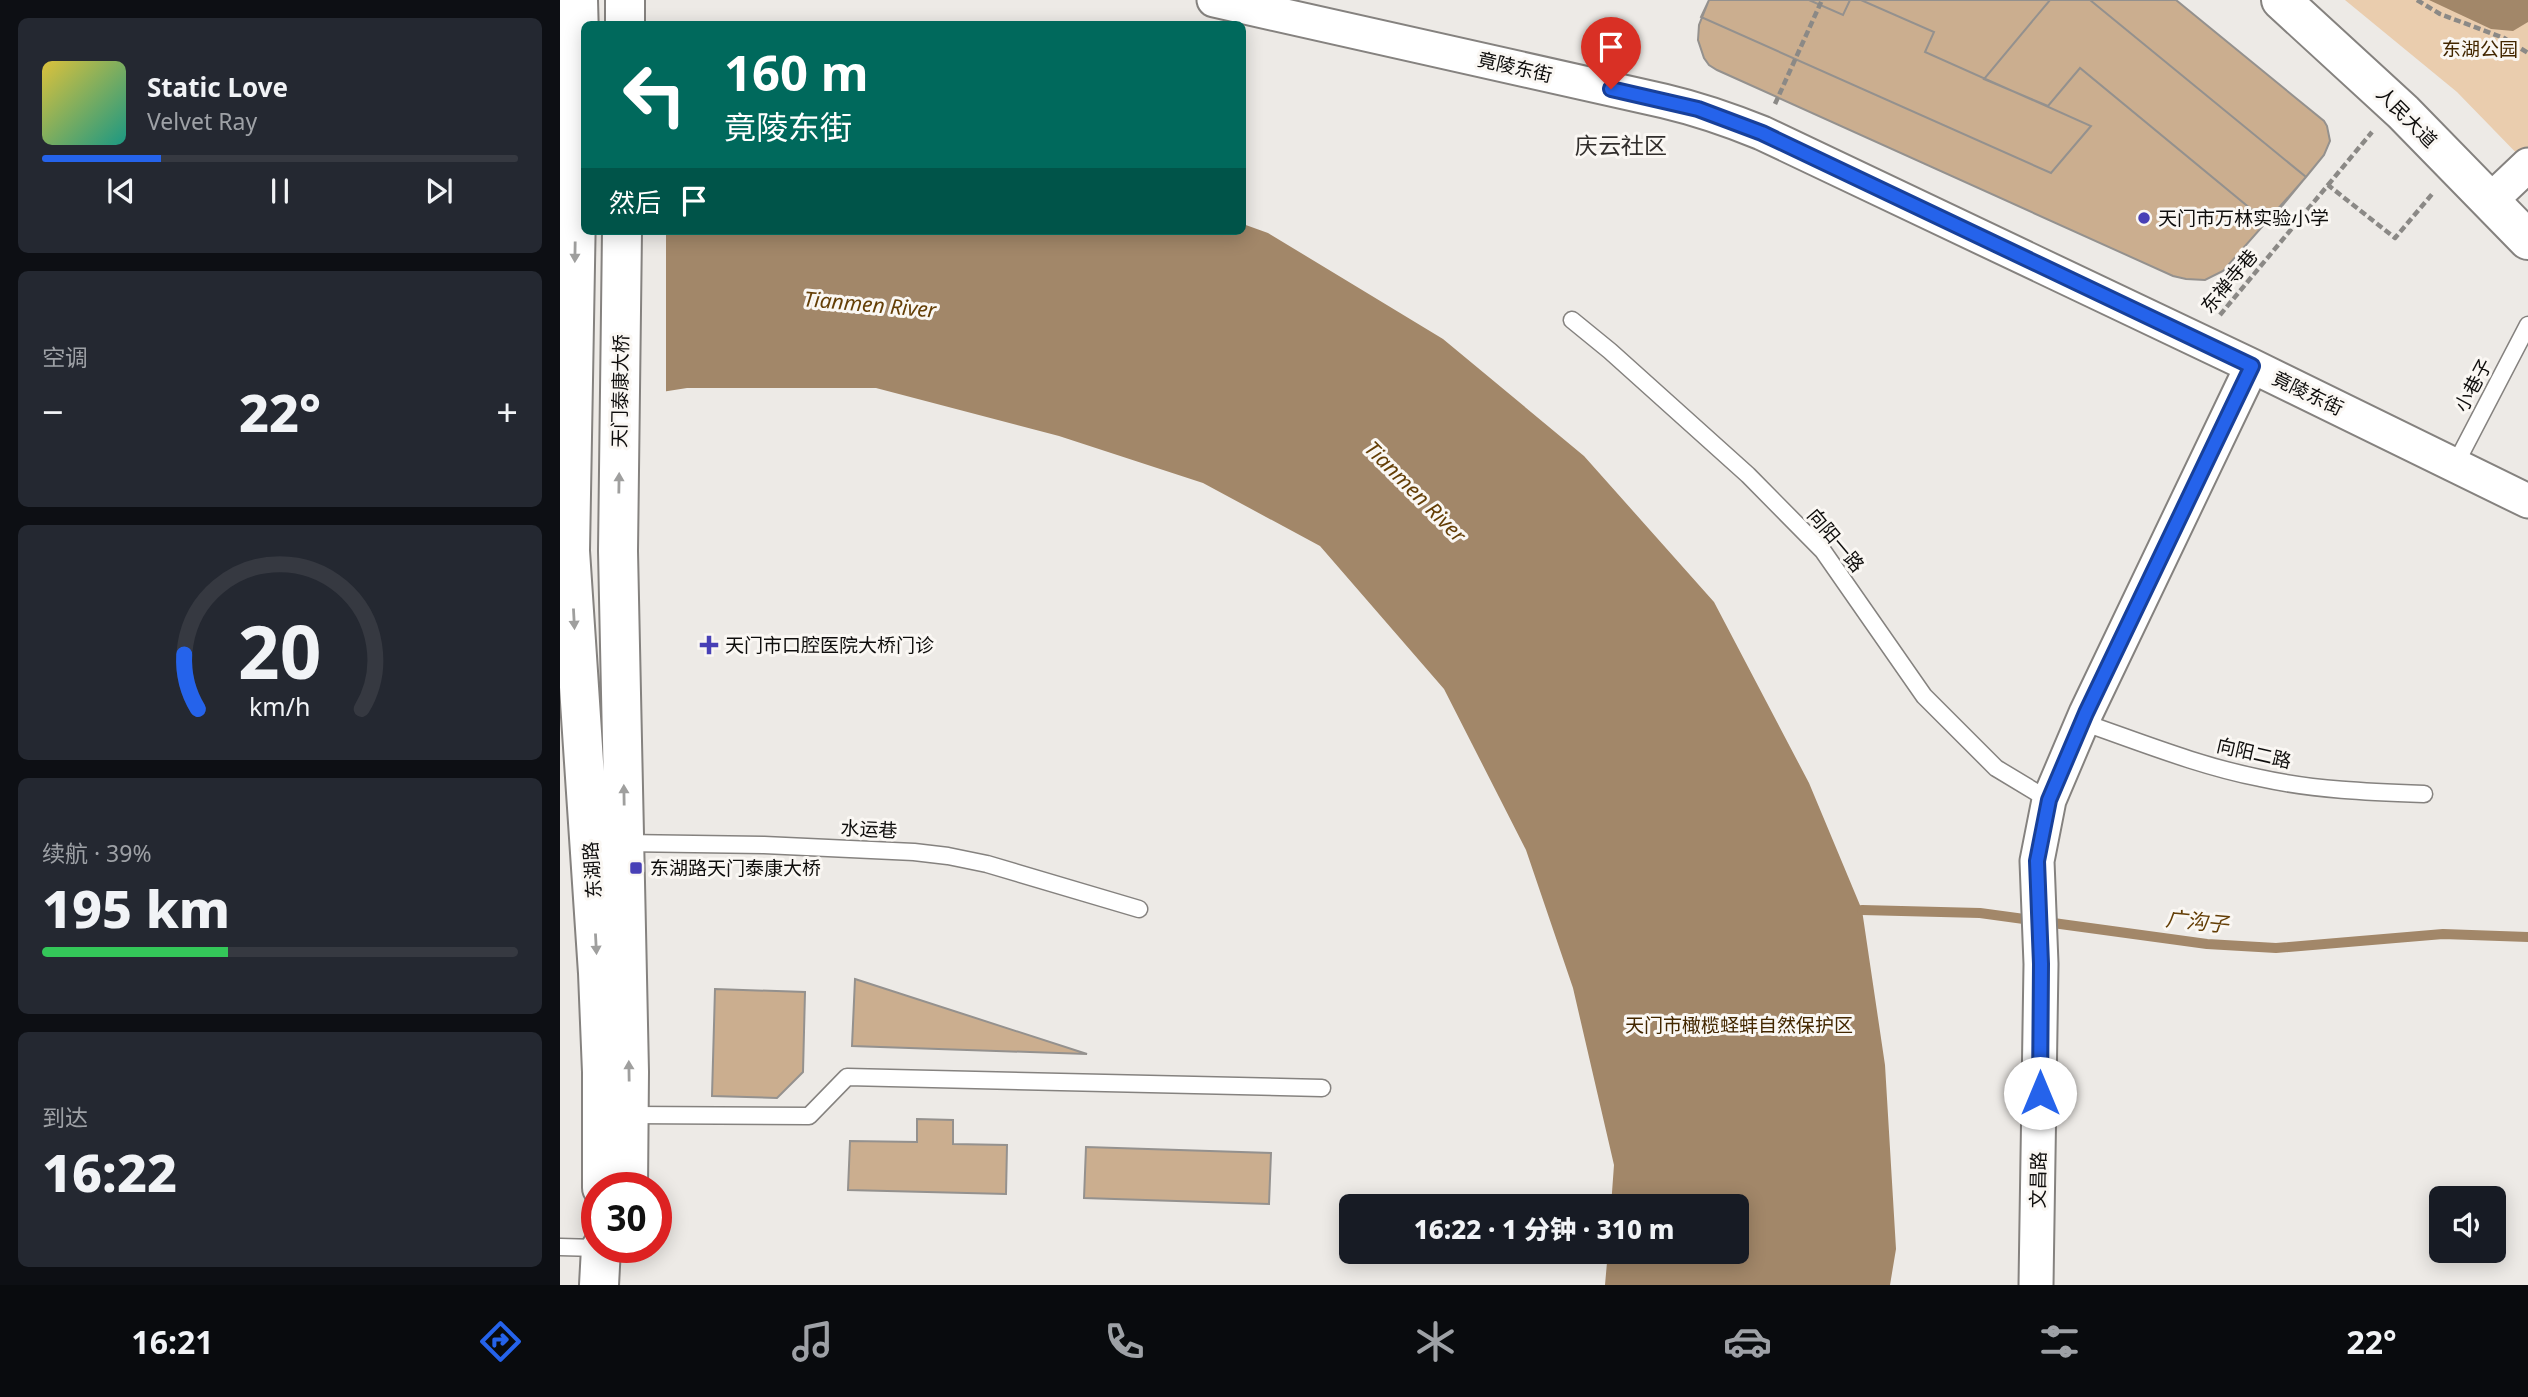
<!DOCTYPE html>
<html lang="zh">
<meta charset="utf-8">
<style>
body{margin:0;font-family:"Noto Sans","Noto Sans SC",sans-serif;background:#242831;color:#f1f3f6;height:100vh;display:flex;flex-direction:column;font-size:26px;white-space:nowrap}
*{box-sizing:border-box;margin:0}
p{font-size:23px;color:#9ea1a6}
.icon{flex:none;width:38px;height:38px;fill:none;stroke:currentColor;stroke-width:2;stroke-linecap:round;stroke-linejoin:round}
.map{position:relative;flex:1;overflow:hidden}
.details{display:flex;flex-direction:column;gap:18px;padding:18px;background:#0d0f14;width:560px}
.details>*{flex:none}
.guide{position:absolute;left:21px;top:21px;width:665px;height:214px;border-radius:10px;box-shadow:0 4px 18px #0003;background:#00695c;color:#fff;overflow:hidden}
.fabs{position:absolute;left:1869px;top:1186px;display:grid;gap:14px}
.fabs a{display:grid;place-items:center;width:77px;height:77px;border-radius:10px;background:#171b24;box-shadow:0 4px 18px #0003;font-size:35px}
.speed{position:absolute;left:21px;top:1172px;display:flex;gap:14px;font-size:35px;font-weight:700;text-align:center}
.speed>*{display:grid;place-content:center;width:91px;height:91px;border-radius:50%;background:#171b24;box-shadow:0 4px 18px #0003;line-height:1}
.speed .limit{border:10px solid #d22;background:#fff;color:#111}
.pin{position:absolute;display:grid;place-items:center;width:60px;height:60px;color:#fff;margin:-72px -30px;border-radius:50% 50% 50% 0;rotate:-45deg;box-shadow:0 0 7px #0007}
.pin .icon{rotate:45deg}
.me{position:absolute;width:77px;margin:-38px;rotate:0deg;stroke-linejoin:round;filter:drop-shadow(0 0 5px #0008)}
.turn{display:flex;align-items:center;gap:24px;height:147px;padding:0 28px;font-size:32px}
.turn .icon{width:91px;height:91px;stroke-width:2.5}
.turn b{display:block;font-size:49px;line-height:60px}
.then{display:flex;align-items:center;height:66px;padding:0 28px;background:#0003;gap:14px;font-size:26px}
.big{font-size:52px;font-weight:800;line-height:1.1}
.details .widget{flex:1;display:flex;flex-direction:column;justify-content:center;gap:10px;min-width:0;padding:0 24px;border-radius:10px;background:#242831}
.details .dial{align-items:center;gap:0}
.dial svg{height:182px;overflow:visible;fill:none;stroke:#363941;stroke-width:7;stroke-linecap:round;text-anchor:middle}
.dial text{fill:#f1f3f6;stroke:none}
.song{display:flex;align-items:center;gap:21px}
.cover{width:84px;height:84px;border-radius:10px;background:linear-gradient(135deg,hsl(50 70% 55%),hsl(170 70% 35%))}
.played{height:7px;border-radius:4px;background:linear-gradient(90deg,#2563eb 25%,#363941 25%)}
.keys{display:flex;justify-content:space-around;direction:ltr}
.heat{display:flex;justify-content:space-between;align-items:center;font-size:38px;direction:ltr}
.charge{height:10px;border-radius:5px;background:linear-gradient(90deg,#34c759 39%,#363941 0)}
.trip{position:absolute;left:779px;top:1194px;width:410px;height:70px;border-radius:10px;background:#171b24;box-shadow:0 4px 18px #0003;font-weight:800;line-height:70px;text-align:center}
.tabs{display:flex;height:112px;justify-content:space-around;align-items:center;background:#090b0e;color:#9ea1a6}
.tabs .icon{width:49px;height:49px}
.tabs .current{color:#2563eb}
.tabs b{font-size:32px;color:#f1f3f6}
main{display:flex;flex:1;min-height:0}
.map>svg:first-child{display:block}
.green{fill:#eacdae}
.water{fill:#a28769}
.pier{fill:#edeae6}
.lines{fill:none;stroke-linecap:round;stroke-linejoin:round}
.stream{stroke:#a28769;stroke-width:10}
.building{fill:#cbae8f;stroke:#94918e;stroke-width:2}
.service-casing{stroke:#85827f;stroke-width:19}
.minor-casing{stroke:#85827f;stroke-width:37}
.secondary-casing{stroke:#85827f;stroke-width:42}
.path{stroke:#8b8986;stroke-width:4.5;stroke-dasharray:7 3.5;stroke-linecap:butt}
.service{stroke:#fff;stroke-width:16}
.minor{stroke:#fff;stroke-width:33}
.secondary{stroke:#fff;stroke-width:38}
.oneway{fill:#9f9f9e}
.route-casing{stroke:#184099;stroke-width:18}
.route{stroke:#2563eb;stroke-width:12}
.poi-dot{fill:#4840b6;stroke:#faf7f3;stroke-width:2.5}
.labels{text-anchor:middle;stroke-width:6;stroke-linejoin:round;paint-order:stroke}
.park-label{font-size:19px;fill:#432700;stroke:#faf7f3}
.street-label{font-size:19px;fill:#0f0e0d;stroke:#faf7f3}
.poi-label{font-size:19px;fill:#0f0e0d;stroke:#faf7f3;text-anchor:start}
.water-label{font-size:21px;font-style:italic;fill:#643e06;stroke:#faf7f3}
.quarter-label{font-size:23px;fill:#312e2c;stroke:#faf7f3}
</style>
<main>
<section class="details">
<div class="widget">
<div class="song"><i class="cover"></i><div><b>Static Love</b><p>Velvet Ray</p></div></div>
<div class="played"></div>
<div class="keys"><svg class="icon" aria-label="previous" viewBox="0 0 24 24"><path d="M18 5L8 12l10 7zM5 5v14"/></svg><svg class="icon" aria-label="pause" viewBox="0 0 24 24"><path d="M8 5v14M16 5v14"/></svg><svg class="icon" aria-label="next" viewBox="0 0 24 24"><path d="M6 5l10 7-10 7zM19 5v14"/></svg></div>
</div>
<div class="widget"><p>空调</p>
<div class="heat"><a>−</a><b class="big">22°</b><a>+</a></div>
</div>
<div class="widget dial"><svg viewBox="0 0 100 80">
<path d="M14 69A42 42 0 1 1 86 69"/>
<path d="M14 69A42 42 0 0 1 8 45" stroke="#2563eb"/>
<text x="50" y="56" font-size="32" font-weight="700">20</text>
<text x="50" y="72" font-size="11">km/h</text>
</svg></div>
<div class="widget"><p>续航 · 39%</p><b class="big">195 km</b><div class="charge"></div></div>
<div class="widget"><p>到达</p><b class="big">16:22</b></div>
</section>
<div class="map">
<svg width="1968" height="1285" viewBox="0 0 1968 1285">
<rect width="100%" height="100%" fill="#edeae6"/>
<path class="green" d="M 1785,0 L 1968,0 L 1968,165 L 1897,92 Z"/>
<path class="water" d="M 1869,0 L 1968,0 L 1968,22 L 1953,31 L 1931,29 Z
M 683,224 L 708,233 L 883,339 L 1024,456 L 1154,602 L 1249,783 L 1302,910 L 1325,1065 L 1336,1249 L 1330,1285 L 1045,1285 L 1048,1251 L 1176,1251 L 1176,1206 L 1051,1206 L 1054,1165 L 1013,988 L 966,850 L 884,689 L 760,546 L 643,483 L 499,436 L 316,388 L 127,388 L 0,408 L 24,231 L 682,231 Z"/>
<path class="pier" d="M 24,231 L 106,231 L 106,395 L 0,411 Z"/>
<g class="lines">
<path class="stream" d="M 1302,910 L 1420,913 L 1647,944 L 1716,948 L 1883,934 L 1968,937"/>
</g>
<path class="building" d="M 1149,0 L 1249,0 L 1283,15 L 1290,0 L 1301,0 L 1374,32 L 1365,52 L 1531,126 L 1491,173 L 1141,17 Z
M 1149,0 L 1616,0 L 1764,121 L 1767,126 L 1770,141 L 1764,155 L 1746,177 L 1663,271 L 1645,280 L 1626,279 L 1613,276 L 1157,70 L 1149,65 L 1144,58 L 1138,40 L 1139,25 Z
M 1490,0 L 1530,0 L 1746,177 L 1708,223 L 1520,68 L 1488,106 L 1424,79 Z
M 295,979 L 527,1054 L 292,1046 Z
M 155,989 L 245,992 L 243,1072 L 217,1098 L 152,1096 Z
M 357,1119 L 393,1120 L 393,1144 L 447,1145 L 446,1194 L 288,1190 L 290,1141 L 357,1142 Z
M 526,1147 L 711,1153 L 709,1204 L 524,1198 Z"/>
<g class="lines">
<defs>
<path id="service" d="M 1012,320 L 1050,351 L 1188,475 L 1263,551 L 1364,696 L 1436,768 L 1489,800
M 1895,465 L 1968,325
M 1522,722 C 1580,742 1639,766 1700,778 C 1754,790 1809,792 1864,794
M 64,843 L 204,845 L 354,852 L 388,856 L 427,864 L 579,909
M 69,1115 L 249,1116 L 287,1077 L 762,1088
M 0,1247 L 37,1248"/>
<path id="minor" d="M 654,0 L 1104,101 C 1138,109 1170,120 1202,133 L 1692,366 L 1968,501
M 1930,201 L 1968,165
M 1476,1285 L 1481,964 L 1477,861 L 1489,800 L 1526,713 L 1692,366"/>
<path id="secondary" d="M 18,0 L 19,37 L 10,551 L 38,973 L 42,1072 L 42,1188
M 65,0 L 65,24
M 1721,0 L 1843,112 L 1968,240
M 62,231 L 58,551 L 69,1072 L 68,1188
M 39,1285 L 41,1248"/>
</defs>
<use href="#service" class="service-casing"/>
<use href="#minor" class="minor-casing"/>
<use href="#secondary" class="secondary-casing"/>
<path class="path" d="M 1857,0 L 1880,14 L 1944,38 L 1968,53
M 1215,104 L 1262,0
M 1768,185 L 1812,132
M 1660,315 L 1768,185 L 1835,238 L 1873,193"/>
<use href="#service" class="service"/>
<use href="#minor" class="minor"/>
<use href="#secondary" class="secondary"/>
</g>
<defs><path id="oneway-solid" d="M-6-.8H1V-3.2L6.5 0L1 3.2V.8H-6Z" transform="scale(1.75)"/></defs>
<g class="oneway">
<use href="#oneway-solid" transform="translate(15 252) rotate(91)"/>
<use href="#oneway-solid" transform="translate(59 483) rotate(-89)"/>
<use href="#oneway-solid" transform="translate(14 619) rotate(87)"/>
<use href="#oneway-solid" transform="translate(64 795) rotate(-91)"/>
<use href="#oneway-solid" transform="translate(36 944) rotate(87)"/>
<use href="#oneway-solid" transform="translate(69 1071) rotate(-91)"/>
</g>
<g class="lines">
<defs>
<path id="route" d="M 1051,89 L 1138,109 L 1202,133 L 1692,366 L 1526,713 L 1489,800 L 1477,861 L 1481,964 L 1480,1093"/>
</defs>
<use href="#route" class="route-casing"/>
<use href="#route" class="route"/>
</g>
<g class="poi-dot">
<circle cx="1584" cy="218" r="7"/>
<path d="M145.5 634.5h7v7h7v7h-7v7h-7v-7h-7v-7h7z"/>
<rect x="69" y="861" width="14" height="14" rx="3.5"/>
</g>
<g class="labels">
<g class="park-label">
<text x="1920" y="56">东湖公园</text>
<text x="1179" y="1032">天门市橄榄蛏蚌自然保护区</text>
</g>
<g class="street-label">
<text transform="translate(955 67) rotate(13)" y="7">竟陵东街</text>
<text transform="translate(1847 117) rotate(45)" y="7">人民大道</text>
<text transform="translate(1669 281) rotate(-50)" y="7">东禅寺巷</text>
<text transform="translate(1913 385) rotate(-62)" y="7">小巷子</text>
<text transform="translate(60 391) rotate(-89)" y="7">天门泰康大桥</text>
<text transform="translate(1748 393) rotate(26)" y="7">竟陵东街</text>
<text transform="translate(1276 540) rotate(50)" y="7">向阳一路</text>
<text transform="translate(1694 753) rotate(13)" y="7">向阳二路</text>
<text transform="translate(309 829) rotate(3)" y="7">水运巷</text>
<text transform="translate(32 870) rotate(-94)" y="7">东湖路</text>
<text transform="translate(1478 1180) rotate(-89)" y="7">文昌路</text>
</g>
<g class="poi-label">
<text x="1598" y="225">天门市万林实验小学</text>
<text x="165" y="652">天门市口腔医院大桥门诊</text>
<text x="90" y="875">东湖路天门泰康大桥</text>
</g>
<g class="water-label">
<text transform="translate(310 305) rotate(5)" y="7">Tianmen River</text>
<text transform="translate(855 492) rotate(45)" y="7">Tianmen River</text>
<text transform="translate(1637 922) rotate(6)" y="7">广沟子</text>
</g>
<g class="quarter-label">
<text x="1061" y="154">庆云社区</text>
</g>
</g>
</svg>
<div class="fabs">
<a><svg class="icon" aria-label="sound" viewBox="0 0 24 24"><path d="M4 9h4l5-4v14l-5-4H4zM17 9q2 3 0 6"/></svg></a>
</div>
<div class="speed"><div class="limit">30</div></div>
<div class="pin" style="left:1051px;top:89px;background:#d93025"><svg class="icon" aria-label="arrive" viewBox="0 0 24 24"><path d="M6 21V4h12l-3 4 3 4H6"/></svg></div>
<svg class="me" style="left:1480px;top:1093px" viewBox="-20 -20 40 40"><circle r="19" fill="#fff"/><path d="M0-13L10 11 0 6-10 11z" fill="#2563eb"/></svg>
<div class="trip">16:22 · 1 分钟 · 310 m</div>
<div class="guide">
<div class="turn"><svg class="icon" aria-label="left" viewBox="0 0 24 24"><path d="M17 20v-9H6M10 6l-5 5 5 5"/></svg><div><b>160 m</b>竟陵东街</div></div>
<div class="then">然后<svg class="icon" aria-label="arrive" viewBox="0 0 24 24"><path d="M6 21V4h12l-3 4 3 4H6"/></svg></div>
</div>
</div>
</main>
<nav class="tabs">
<b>16:21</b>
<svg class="icon current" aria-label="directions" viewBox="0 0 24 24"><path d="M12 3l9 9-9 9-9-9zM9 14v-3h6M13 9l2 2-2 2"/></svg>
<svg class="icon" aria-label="music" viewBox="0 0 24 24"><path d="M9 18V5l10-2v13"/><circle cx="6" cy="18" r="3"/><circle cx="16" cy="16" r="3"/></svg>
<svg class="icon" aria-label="phone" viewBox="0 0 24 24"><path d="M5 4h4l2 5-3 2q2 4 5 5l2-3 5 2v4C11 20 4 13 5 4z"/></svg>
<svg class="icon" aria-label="climate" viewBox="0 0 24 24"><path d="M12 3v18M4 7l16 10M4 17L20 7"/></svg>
<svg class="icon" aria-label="car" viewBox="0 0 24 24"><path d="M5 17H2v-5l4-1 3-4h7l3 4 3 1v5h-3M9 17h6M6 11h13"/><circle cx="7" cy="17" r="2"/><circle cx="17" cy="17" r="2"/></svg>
<svg class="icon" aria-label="filters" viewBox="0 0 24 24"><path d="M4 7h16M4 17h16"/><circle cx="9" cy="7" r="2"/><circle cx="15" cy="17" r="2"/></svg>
<b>22°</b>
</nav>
